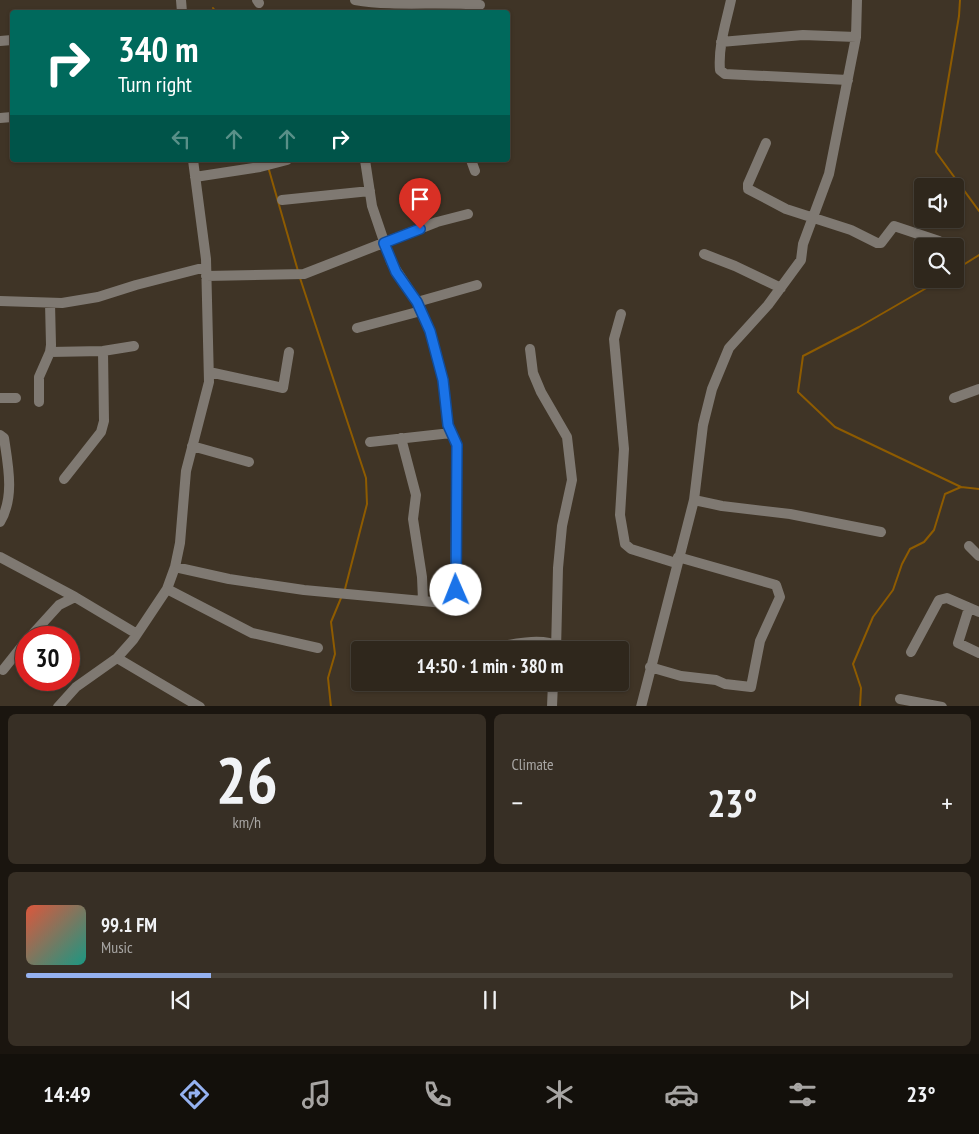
<!DOCTYPE html>
<meta charset="utf-8">
<style>
body{margin:0;font-family:"PT Sans Narrow",sans-serif;background:#372f25;color:#f1f3f6;height:100vh;display:flex;flex-direction:column;font-size:19px;white-space:nowrap}
*{box-sizing:border-box;margin:0}
p{font-size:16px;color:#a7a5a3}
.icon{flex:none;width:28px;height:28px;fill:none;stroke:currentColor;stroke-width:2;stroke-linecap:round;stroke-linejoin:round}
.map{position:relative;height:706px;overflow:hidden}
.panel{display:flex;flex-direction:column;gap:8px;padding:8px;background:#1a150f;flex:1}
.panel>*{flex:none}
.top-card{position:absolute;left:10px;top:10px;width:500px;height:152px;border-radius:5px;box-shadow:0 1px 4px #0004,0 0 0 1px #4a443b;background:#00695c;color:#fff;overflow:hidden}
.tools{position:absolute;left:914px;top:178px;display:grid;gap:10px}
.tools a{display:grid;place-items:center;width:50px;height:50px;border-radius:5px;background:#2f271c;box-shadow:0 1px 4px #0004,0 0 0 1px #4a443b;font-size:25px}
.speed{position:absolute;left:15px;top:626px;display:flex;gap:10px;font-size:25px;font-weight:700;text-align:center}
.speed>*{display:grid;place-content:center;width:65px;height:65px;border-radius:50%;background:#2f271c;box-shadow:0 1px 4px #0004,0 0 0 1px #4a443b;line-height:1}
.speed .limit{border:8px solid #d22;background:#fff;color:#111}
.pin{position:absolute;display:grid;place-items:center;width:42px;height:42px;color:#fff;margin:-51px -21px;border-radius:50% 50% 50% 0;rotate:-45deg;box-shadow:0 0 5px #0007}
.pin .icon{rotate:45deg}
.me{position:absolute;width:55px;margin:-28px;rotate:359deg;stroke-linejoin:round;filter:drop-shadow(0 0 4px #0008)}
.turn{display:flex;align-items:center;gap:18px;height:105px;padding:0 25px;font-size:22px}
.turn .icon{width:65px;height:65px;stroke-width:2.5}
.turn b{display:block;font-size:35px;line-height:42px}
.lanes{display:flex;align-items:center;height:48px;padding:0 25px;background:#0003;justify-content:center;gap:25px;direction:ltr}
.lanes .off{opacity:.35}
.big{font-size:38px;font-weight:700;line-height:1.1}
.panel .card{flex:1;display:flex;flex-direction:column;justify-content:center;gap:8px;min-width:0;padding:0 18px;border-radius:8px;background:#372f25}
.panel .dial{align-items:center;gap:0}
.dial b{font-size:65px;line-height:1}
.song{display:flex;align-items:center;gap:15px}
.cover{width:60px;height:60px;border-radius:8px;background:linear-gradient(135deg,hsl(10 70% 55%),hsl(170 70% 35%))}
.played{height:5px;border-radius:2px;background:linear-gradient(90deg,#95b2f1 20%,#4a443b 20%)}
.keys{display:flex;justify-content:space-around;direction:ltr}
.heat{display:flex;justify-content:space-between;align-items:center;font-size:28px;direction:ltr}
.panel .tiles{flex:1;display:grid;gap:8px;grid-template-columns:1fr 1fr}
.card:last-child{grid-column:span 2}
.trip{position:absolute;left:351px;top:641px;width:278px;height:50px;border-radius:5px;background:#2f271c;box-shadow:0 1px 4px #0004,0 0 0 1px #4a443b;font-weight:700;line-height:50px;text-align:center}
.dock{display:flex;height:80px;justify-content:space-around;align-items:center;background:#13100b;color:#a7a5a3}
.dock .icon{width:35px;height:35px}
.dock .on{color:#95b2f1}
.dock b{font-size:22px;color:#f1f3f6}
.map>svg:first-child{display:block}
.lines{fill:none;stroke-linecap:round;stroke-linejoin:round}
.stream{stroke:#8e5b00;stroke-width:2}
.minor{stroke:#7f7972;stroke-width:10}
.route-casing{stroke:#114b97;stroke-width:12}
.route{stroke:#1a73e8;stroke-width:9}
</style>
<div class="map">
<svg width="979" height="707" viewBox="0 0 979 707">
<rect width="100%" height="100%" fill="#3f3426"/>
<g class="lines">
<path class="stream" d="M 960,0 L 959,16 L 936,152 L 979,211
M 213,8 L 216,12
M 269,170 L 298,271
M 955,270 L 979,255
M 300,278 L 366,478 L 367,504 L 345,589
M 942,279 L 859,327 L 803,356 L 798,392 L 835,427 L 961,487
M 331,707 L 328,678 L 335,654 L 331,622 L 341,598
M 860,707 L 861,688 L 853,664 L 873,617 L 893,590 L 902,564 L 910,549 L 924,542 L 934,530 L 945,494 L 961,487 L 979,489"/>
<path class="minor" d="M 181,0 L 182,12
M 257,0 L 259,3
M 355,0 C 396,7 438,1 480,5
M 731,0 C 726,23 718,46 720,70 L 725,74 L 848,80
M 0,41 L 12,40
M 721,42 L 803,35 L 856,37
M 0,118 L 12,117
M 766,143 L 748,184 L 748,189 L 786,209 L 851,230 L 877,243 L 881,243 L 894,226 L 939,241
M 471,160 L 475,171
M 195,177 L 260,167 L 287,160
M 282,200 L 370,191
M 704,254 L 735,266 L 781,288
M 206,276 L 304,274 L 437,222 L 468,214
M 0,301 L 62,303 L 98,297 L 136,285 L 206,267
M 417,302 L 477,285
M 621,314 L 614,339 L 624,449 L 620,515 L 625,544 L 631,549 L 676,563
M 357,328 L 421,311
M 530,349 L 533,373 L 541,392 L 567,437 L 572,480 L 562,526 L 558,568 L 556,650
M 50,352 L 103,351 L 134,346
M 209,372 L 283,388 L 289,352
M 0,398 L 16,398
M 954,398 L 979,389
M 39,402 L 39,377 L 50,352 L 51,345 L 50,303
M 0,435 L 4,438 C 8,465 15,497 0,522
M 401,438 L 416,495 L 413,519 L 422,577 L 423,600
M 370,442 L 451,433
M 192,446 L 249,462
M 64,479 L 101,432 L 104,421 L 103,351
M 694,500 L 722,506 L 790,514 L 881,532
M 969,546 L 979,556
M 0,557 L 75,597 L 137,634
M 175,567 L 229,579 L 304,590 L 444,603 L 452,601 L 455,597 L 457,445 L 448,425 L 443,380 L 430,331 L 417,302 L 391,262 L 372,206 L 365,160
M 167,589 L 252,633 L 318,648
M 969,608 L 958,643 L 979,653
M 29,638 L 59,605 L 75,597
M 494,650 C 508,643 544,638 557,646
M 911,652 L 939,600 L 947,598 L 979,612
M 117,658 L 200,707
M 650,667 L 681,676 L 716,680 L 725,684 L 751,687 L 760,641 L 780,597 L 776,585 L 678,557
M 3,670 L 26,641
M 900,699 L 942,707
M 58,707 L 76,687 L 117,658 L 133,640 L 167,589 L 175,567 L 180,543 L 186,471 L 209,382 L 206,259 L 193,160
M 552,707 L 553,682
M 641,707 L 694,500 L 703,425 L 712,389 L 729,348 L 768,305 L 801,260 L 803,244 L 829,174 L 856,37 L 857,0"/>
</g>
<g class="lines">
<defs>
<path id="route" d="M 420,229 L 384,243 L 396,272 L 417,302 L 430,331 L 443,380 L 448,425 L 457,445 L 456,590"/>
</defs>
<use href="#route" class="route-casing"/>
<use href="#route" class="route"/>
</g>
</svg>
<div class="tools">
<a><svg class="icon" aria-label="sound" viewBox="0 0 24 24"><path d="M4 9h4l5-4v14l-5-4H4zM17 9q2 3 0 6"/></svg></a>
<a><svg class="icon" aria-label="search" viewBox="0 0 24 24"><circle cx="10" cy="10" r="6"/><path d="M15 15l6 6"/></svg></a>
</div>
<div class="speed"><div class="limit">30</div></div>
<div class="pin" style="left:420px;top:229px;background:#d93025"><svg class="icon" aria-label="arrive" viewBox="0 0 24 24"><path d="M6 21V4h12l-3 4 3 4H6"/></svg></div>
<svg class="me" style="left:456px;top:590px" viewBox="-20 -20 40 40"><circle r="19" fill="#fff"/><path d="M0-13L10 11 0 6-10 11z" fill="#1a73e8"/></svg>
<div class="trip">14:50 · 1 min · 380 m</div>
<div class="top-card">
<div class="turn"><svg class="icon" aria-label="right" viewBox="0 0 24 24"><path d="M7 20v-9h11M14 6l5 5-5 5"/></svg><div><b>340 m</b>Turn right</div></div>
<div class="lanes"><svg class="icon off" aria-label="left" viewBox="0 0 24 24"><path d="M17 20v-9H6M10 6l-5 5 5 5"/></svg><svg class="icon off" aria-label="ahead" viewBox="0 0 24 24"><path d="M12 20V5M6 11l6-6 6 6"/></svg><svg class="icon off" aria-label="ahead" viewBox="0 0 24 24"><path d="M12 20V5M6 11l6-6 6 6"/></svg><svg class="icon" aria-label="right" viewBox="0 0 24 24"><path d="M7 20v-9h11M14 6l5 5-5 5"/></svg></div>
</div>
</div>
<section class="panel">
<div class="tiles">
<div class="card dial"><b>26</b><p>km/h</p></div>
<div class="card"><p>Climate</p>
<div class="heat"><a>−</a><b class="big">23°</b><a>+</a></div>
</div>
<div class="card">
<div class="song"><i class="cover"></i><div><b>99.1 FM</b><p>Music</p></div></div>
<div class="played"></div>
<div class="keys"><svg class="icon" aria-label="previous" viewBox="0 0 24 24"><path d="M18 5L8 12l10 7zM5 5v14"/></svg><svg class="icon" aria-label="pause" viewBox="0 0 24 24"><path d="M8 5v14M16 5v14"/></svg><svg class="icon" aria-label="next" viewBox="0 0 24 24"><path d="M6 5l10 7-10 7zM19 5v14"/></svg></div>
</div>
</div>
</section>
<nav class="dock">
<b>14:49</b>
<svg class="icon on" aria-label="directions" viewBox="0 0 24 24"><path d="M12 3l9 9-9 9-9-9zM9 14v-3h6M13 9l2 2-2 2"/></svg>
<svg class="icon" aria-label="music" viewBox="0 0 24 24"><path d="M9 18V5l10-2v13"/><circle cx="6" cy="18" r="3"/><circle cx="16" cy="16" r="3"/></svg>
<svg class="icon" aria-label="phone" viewBox="0 0 24 24"><path d="M5 4h4l2 5-3 2q2 4 5 5l2-3 5 2v4C11 20 4 13 5 4z"/></svg>
<svg class="icon" aria-label="climate" viewBox="0 0 24 24"><path d="M12 3v18M4 7l16 10M4 17L20 7"/></svg>
<svg class="icon" aria-label="car" viewBox="0 0 24 24"><path d="M5 17H2v-5l4-1 3-4h7l3 4 3 1v5h-3M9 17h6M6 11h13"/><circle cx="7" cy="17" r="2"/><circle cx="17" cy="17" r="2"/></svg>
<svg class="icon" aria-label="filters" viewBox="0 0 24 24"><path d="M4 7h16M4 17h16"/><circle cx="9" cy="7" r="2"/><circle cx="15" cy="17" r="2"/></svg>
<b>23°</b>
</nav>
